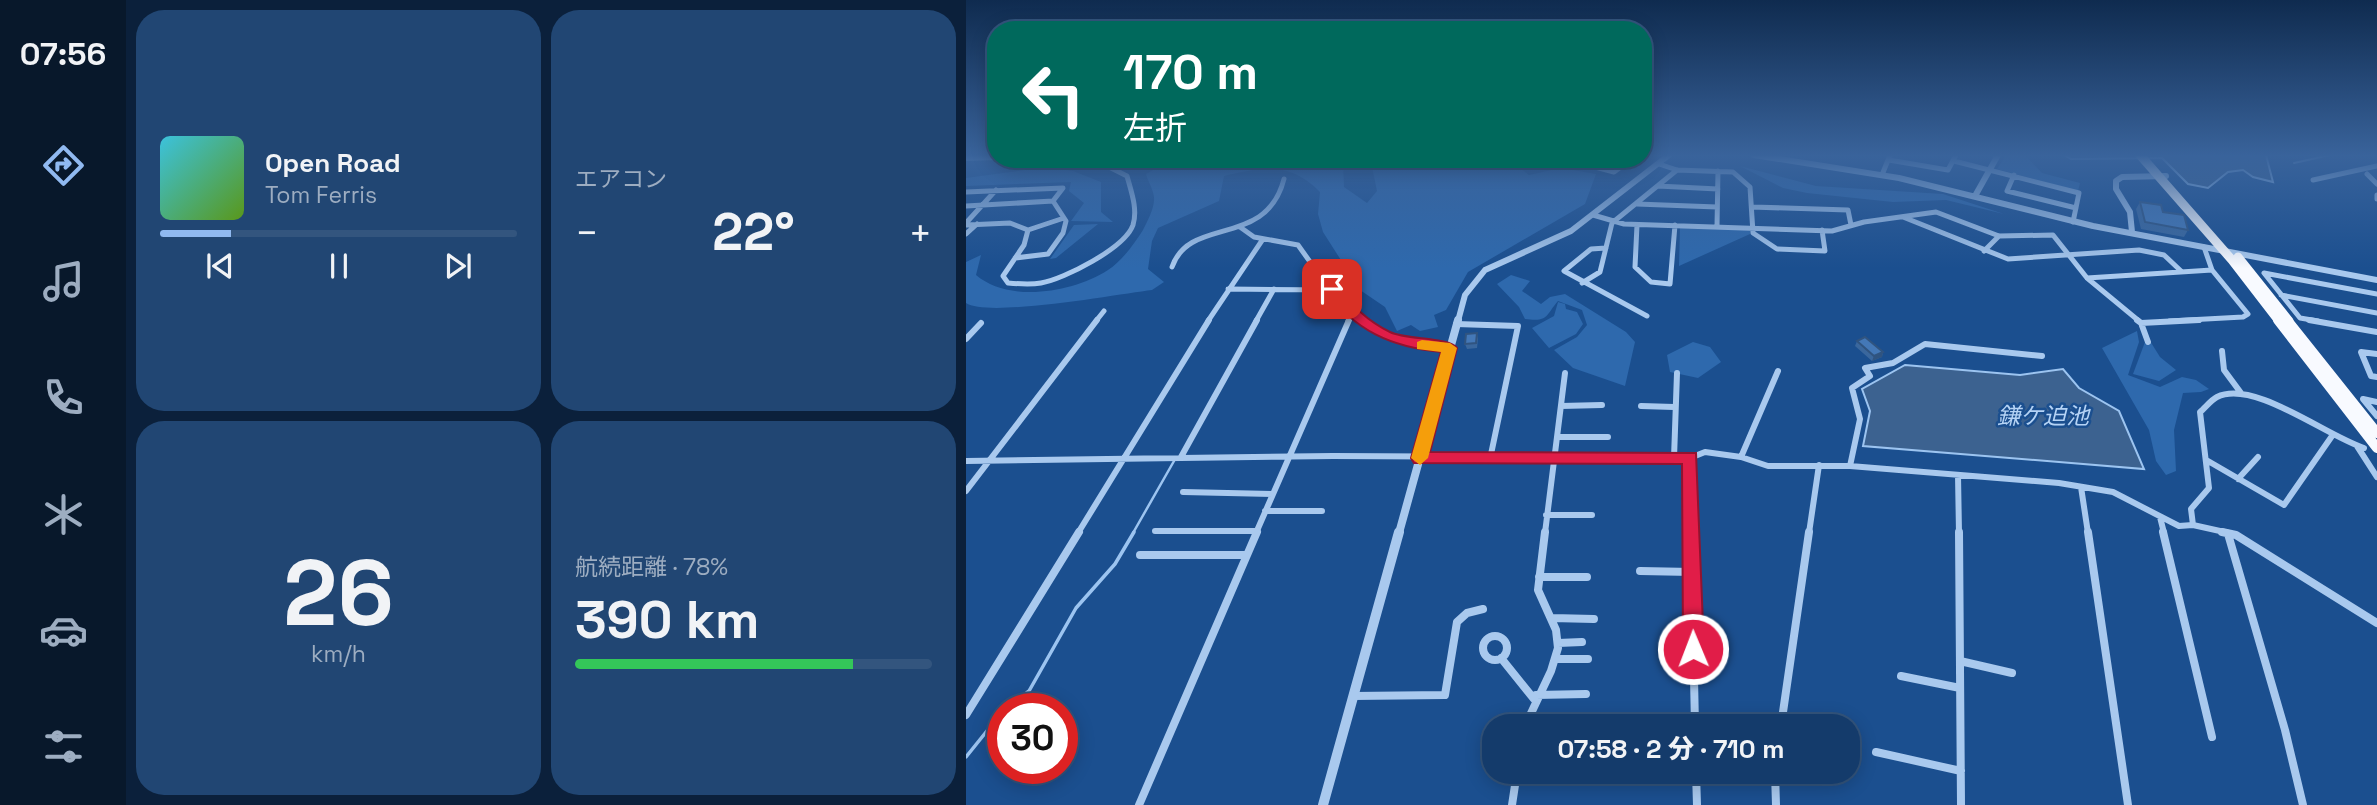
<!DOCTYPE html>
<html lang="ja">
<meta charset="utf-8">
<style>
body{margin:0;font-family:"Space Grotesk","Noto Sans JP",sans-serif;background:#214673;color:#f1f3f6;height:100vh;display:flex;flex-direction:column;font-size:26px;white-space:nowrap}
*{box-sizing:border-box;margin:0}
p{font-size:23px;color:#9dadc1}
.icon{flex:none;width:38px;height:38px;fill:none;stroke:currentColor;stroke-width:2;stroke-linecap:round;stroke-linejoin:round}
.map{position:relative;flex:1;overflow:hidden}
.drawer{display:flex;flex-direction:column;gap:10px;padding:10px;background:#0b203b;width:840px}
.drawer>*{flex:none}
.guide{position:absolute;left:21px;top:21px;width:665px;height:147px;border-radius:28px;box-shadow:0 4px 18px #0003,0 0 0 2px #33557e;background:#00695c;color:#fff;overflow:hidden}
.speed{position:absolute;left:21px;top:693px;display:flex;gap:14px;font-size:35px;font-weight:700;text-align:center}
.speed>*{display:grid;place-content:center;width:91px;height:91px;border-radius:50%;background:#143b6b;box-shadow:0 4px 18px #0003,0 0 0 2px #33557e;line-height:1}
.speed .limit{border:10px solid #d22;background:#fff;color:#111}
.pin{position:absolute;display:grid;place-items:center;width:60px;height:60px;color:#fff;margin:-30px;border-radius:14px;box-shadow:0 4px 10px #0006}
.me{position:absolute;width:77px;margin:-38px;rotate:359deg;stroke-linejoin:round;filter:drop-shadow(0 0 5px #0008)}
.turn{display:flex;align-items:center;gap:24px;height:147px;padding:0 21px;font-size:32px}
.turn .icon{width:91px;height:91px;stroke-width:2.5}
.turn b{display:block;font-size:49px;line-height:60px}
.big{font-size:52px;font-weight:800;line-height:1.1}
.drawer .widget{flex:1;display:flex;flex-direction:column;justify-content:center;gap:10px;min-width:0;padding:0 24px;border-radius:28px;background:#214673}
.drawer .dial{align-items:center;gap:0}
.dial b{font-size:91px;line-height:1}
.song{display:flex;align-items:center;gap:21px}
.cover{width:84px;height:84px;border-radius:10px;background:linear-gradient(135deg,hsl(190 70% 55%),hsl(90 70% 35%))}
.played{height:7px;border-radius:4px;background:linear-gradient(90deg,#90b9f0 20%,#33557e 20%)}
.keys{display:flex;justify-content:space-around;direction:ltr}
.heat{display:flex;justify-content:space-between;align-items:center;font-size:38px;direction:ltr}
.charge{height:10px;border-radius:5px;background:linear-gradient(90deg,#34c759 78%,#33557e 0)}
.drawer .tiles{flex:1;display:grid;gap:10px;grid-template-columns:repeat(2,1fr)}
.trip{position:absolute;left:516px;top:714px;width:378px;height:70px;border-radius:28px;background:#143b6b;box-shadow:0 4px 18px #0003,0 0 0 2px #33557e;font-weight:800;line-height:70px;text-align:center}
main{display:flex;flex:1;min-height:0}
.tabs{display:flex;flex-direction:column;width:126px;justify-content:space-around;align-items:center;background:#08182b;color:#9dadc1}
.tabs .icon{width:49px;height:49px}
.tabs .current{color:#90b9f0}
.tabs b{font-size:32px;color:#f1f3f6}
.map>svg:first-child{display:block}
.green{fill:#2e69ad}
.water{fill:#3c6290;stroke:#9cc4f0;stroke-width:2}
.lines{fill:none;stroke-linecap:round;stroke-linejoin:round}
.stream-far2{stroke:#9cc4f0;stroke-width:2}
.stream-far1{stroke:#9cc4f0;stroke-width:2.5}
.stream{stroke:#9cc4f0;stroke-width:3.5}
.minor-far2{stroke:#a9c9ee;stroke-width:5}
.minor-far1{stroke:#a9c9ee;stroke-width:6}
.minor{stroke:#a9c9ee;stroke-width:8}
.tertiary-far2{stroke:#a9c9ee;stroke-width:6}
.tertiary-far1{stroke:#a9c9ee;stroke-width:8}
.tertiary{stroke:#a9c9ee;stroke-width:10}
.trunk-far1{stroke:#f8faff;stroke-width:9}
.trunk{stroke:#f8faff;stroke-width:10}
.wall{fill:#3a679d}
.shaded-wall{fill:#305480}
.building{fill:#4478b7;stroke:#305480;stroke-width:2}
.route{fill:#e11d48;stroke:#92132f;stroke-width:2}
.slow{fill:#f59e0b}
.labels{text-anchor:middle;stroke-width:5;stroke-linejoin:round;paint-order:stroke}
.water-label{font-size:23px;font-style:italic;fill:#b5d3f5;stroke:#1b4f8f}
</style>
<main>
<nav class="tabs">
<b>07:56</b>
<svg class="icon current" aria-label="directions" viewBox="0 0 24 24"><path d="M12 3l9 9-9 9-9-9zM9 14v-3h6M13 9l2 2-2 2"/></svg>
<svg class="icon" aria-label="music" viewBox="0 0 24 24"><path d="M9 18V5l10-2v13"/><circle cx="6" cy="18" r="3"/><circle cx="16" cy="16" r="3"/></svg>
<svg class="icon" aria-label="phone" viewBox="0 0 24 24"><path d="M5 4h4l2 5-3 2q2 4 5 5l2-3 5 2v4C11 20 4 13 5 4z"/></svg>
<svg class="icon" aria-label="climate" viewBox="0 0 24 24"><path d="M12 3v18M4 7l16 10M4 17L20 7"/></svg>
<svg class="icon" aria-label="car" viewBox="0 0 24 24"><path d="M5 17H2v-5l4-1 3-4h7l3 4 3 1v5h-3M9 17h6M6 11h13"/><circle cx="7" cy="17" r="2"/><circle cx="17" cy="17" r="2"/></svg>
<svg class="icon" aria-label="filters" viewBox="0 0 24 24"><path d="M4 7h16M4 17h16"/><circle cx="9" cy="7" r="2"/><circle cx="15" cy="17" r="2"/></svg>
</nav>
<section class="drawer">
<div class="tiles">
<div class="widget">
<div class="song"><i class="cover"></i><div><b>Open Road</b><p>Tom Ferris</p></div></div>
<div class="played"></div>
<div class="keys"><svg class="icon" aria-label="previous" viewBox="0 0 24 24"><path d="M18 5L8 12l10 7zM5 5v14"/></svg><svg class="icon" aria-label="pause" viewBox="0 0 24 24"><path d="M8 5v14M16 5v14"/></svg><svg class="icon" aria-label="next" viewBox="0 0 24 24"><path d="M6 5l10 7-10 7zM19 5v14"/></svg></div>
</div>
<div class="widget"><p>エアコン</p>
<div class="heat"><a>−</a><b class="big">22°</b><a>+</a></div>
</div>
<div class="widget dial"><b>26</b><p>km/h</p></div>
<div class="widget"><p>航続距離 · 78%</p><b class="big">390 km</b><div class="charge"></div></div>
</div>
</section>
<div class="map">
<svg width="1411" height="805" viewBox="0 0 1411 805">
<rect width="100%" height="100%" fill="#1b4f8f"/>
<path class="green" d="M 1040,155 L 1059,155 L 1076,173 L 1114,183 L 1112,191 L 1031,169 Z
M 373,159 L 377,162 L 378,187 L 401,203 L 411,191 L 406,167 L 409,159 L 542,159 L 563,175 L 595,168 L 630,174 L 619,204 L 502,272 L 480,310 L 468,315 L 472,327 L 454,331 L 445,325 L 431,331 L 419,307 L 394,290 L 357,232 L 352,214 L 354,192 C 324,161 296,167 258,176 L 253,201 L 192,228 L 186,241 L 182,269 L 198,282 L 186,290 C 153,294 22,318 0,303 L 0,262 L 15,255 L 10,275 C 43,303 106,293 142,270 C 156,261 168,244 177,230 C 181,222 188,209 188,200 C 189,192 182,182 180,174 L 204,161 Z
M 774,166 L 850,186 L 977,194 L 1038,214 L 980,200 L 927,202 L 841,193 L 817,188 Z
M 81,167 L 107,171 L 135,182 L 135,212 L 147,222 L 105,221 L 118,203 L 103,191 L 105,182 L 0,186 L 0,178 Z
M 132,224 L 90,258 L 84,259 L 108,225 Z
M 714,228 L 784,229 L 784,234 L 713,266 Z
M 545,275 L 564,281 L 556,291 L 575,304 L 584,297 L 599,294 L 660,332 L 669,342 L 659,386 L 607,368 L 588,350 L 611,337 L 621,325 L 616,310 L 592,301 C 579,316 583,322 559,319 L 553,307 L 531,284 Z
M 592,302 L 599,304 L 600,309 L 611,312 L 617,324 L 610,334 L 583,348 L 566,328 L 588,316 Z
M 1171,331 L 1173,342 L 1162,375 L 1194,387 L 1216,377 L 1230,380 L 1243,389 L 1235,392 L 1217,393 L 1208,430 L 1210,471 L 1200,475 L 1190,461 L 1183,430 L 1136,348 Z
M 1184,341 L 1194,357 L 1210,370 L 1193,381 L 1167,374 L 1179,342 Z
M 727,342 L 744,347 L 755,362 L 732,378 L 704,372 L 701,355 Z"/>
<path class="water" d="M 1098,155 L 1300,155 L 1307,182 L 1287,177 L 1277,170 L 1262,172 L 1242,188 L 1222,184 L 1196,158 L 1105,159 Z
M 939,365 L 1054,375 L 1097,369 L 1113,388 L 1153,411 L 1178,469 L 897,446 L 904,411 L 896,389 Z"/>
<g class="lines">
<path class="stream-far2" d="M 1328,163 L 1364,155"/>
<path class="stream-far1" d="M 167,533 L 208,461"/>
<path class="stream" d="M 40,709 L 63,691 L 110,608 L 149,564 L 168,532
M 0,757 L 37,711"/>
<path class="minor-far2" d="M 599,159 L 648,172 L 666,159
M 923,160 L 982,170 L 990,155
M 988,161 L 1113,193 L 1107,222
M 693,164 L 711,170 L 767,172 L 784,187 L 787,233 L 811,249 L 859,251 L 856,230
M 1401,174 L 1411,184
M 916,175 L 924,155
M 1048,175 L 1041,191 L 1110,208
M 1347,180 L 1411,166
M 692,186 L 752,189
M 0,192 L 97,188 L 87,201 L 0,206
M 1411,195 L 1411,199
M 671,204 L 751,207
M 786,207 L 882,210 L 885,225
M 627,215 L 658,224 L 866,231 L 898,222 L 970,212 L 1033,236 L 1087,235 L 1121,278 L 1173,321
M 937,217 L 1042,259 L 1173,250 L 1198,255 L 1215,271
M 0,223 L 30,190
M 0,225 L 44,223 L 62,230 L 98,218
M 671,225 L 669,267 L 685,282 L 704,284 L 709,225
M 751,226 L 752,171
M 274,227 L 288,237 L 332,245 L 357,280 L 397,321
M 62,230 L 58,245 L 37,276 L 42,283 C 53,284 64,285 75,283 C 98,279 159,248 167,225 C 172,209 165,191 161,176 L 127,159
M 0,234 L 11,224
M 640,248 L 625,249 L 598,271 L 681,316
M 1018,251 L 1033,236
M 49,258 L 82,254 L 97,233 L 100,221 L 87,201
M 206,267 C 224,215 300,249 318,179
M 1121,278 L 1246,270
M 616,283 L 634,272 L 646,223 L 711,170
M 262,289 L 365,290
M 1315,295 L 1411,313
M 130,321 L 138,311
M 242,321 L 297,239
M 290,321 L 308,289
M 382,321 L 385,314
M 1203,321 L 1277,317 L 1282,314 L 1246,270 L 1238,247
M 1352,321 L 1334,318 L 1298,273 L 1411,294"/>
<path class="minor-far1" d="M 395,320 L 426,337 L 484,348
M 1171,320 L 1175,323 L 1233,320
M 1343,320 L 1411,332
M 1175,323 L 1182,342
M 490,324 L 552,326 L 524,459
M 0,339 L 15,323
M 1256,351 L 1258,370 L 1275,393
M 1411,354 L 1395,352 L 1405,376 L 1411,377
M 1411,402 L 1397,399 L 1411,416
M 595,406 L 636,405
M 675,406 L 708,407
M 591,437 L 642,437
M 1391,446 L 1411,477
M 215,457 L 291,320
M 775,457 L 812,371
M 708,458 L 711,373
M 724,458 L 725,533
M 0,461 L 367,456 L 724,458 L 739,452 L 775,457 L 802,466 L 884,466 L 1093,483 L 1147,492 L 1213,526 L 1227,525 L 1263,533
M 1242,461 L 1318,505 L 1366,436
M 884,466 L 894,419 L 886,388 L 904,376 L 899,368 L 927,363 L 959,344 L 1076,356
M 992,475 L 993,533
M 1272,479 L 1292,457
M 1115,487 L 1122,533
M 0,491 L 131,320
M 217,492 L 306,494
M 299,511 L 356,511
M 580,515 L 626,515
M 1194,517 L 1198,533
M 1227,525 L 1225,509 L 1243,488 L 1234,412 C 1239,408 1245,400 1251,397 C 1288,379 1360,436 1398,448
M 189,531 L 290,531
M 112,533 L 243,320
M 290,533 L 383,320
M 579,533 L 599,373
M 843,533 L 853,465"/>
<path class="minor" d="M 725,532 L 729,726
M 993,532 L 995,805
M 1122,532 L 1162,805
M 1197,532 L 1246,737
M 1256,532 L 1270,535 L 1411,623
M 1262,534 L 1319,730 L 1337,805
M 174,555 L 280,555
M 674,571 L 726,572
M 573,577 L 621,577
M 586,618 L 628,619
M517 648a12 12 0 1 1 24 0a12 12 0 1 1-24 0Z
M 592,643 L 616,642
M 535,658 L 568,699
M 589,659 L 622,659
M 994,661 L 1046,673
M 935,676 L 994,688
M 570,695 L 620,694
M 387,696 L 479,695 L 491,622 L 501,613 L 517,609
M 0,715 L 113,532
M 559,722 L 630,722
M 559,726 L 585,671 L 592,648 L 590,630 L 572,590 L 579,532
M 815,726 L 843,532
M 910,752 L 995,771
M 730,772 L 731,805
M 809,772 L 810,805
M 173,805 L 291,532
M 546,805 L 551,772"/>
<path class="tertiary-far2" d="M 788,155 L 933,178 L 1127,226 L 1411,280
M 0,158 L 30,157
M 1009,196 L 1032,155
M 1166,232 L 1164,212 L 1150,189 L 1150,181 L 1156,177 L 1200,176
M 492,321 L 499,295 L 519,270 L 605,231 L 703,155"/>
<path class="tertiary-far1" d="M 433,533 L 492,320"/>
<path class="tertiary" d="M 357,805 L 433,532"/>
<path class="trunk-far1" d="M 1174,155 L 1266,260 L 1313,321
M 1272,257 L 1323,321"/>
<path class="trunk" d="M 1312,320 L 1411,448
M 1321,320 L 1411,433"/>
</g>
<path class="wall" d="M 1174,202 L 1197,212 L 1222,230 L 1218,237 L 1175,229 L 1170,209 Z
M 511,333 L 512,339 L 511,348 L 501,349 L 499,344 Z
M 891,341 L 917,352 L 916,357 L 906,361 L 889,346 Z"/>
<path class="shaded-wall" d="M 917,352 L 916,357 L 906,361 L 908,356 Z"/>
<path class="building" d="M 1174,202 L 1195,205 L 1197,212 L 1218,215 L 1222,230 L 1179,222 Z
M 511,333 L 510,343 L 499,344 L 500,334 Z
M 899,337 L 917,352 L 908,356 L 891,341 Z"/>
<linearGradient id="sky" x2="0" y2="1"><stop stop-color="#0f2b4f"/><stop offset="0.58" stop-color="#39639b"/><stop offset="1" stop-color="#39639b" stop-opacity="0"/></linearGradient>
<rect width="1411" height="268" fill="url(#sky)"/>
<path class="route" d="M 366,285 L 370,286 C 386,305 401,321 424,332 C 440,340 483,337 491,348 L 464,452 L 730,453 L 738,649 L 735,656 L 727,659 L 720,656 L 717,649 L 716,464 L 448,463 L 445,458 L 475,352 C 426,347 388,331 359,289 Z"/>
<path class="slow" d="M 456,340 L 484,343 L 491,348 L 462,458 L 454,465 L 445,458 L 475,352 L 451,349 L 451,342 Z"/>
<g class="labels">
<g class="water-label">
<text x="1077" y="424">鎌ケ迫池</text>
</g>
</g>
</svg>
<div class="speed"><div class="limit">30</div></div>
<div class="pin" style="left:366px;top:289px;background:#d93025"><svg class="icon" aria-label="arrive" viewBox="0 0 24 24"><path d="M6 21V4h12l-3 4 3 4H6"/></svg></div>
<svg class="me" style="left:727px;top:649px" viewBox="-20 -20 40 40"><circle r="17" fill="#e11d48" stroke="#fff" stroke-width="3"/><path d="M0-11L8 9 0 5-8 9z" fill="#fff"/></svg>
<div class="trip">07:58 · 2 分 · 710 m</div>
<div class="guide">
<div class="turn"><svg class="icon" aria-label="left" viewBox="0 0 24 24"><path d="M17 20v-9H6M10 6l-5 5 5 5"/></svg><div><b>170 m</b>左折</div></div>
</div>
</div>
</main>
